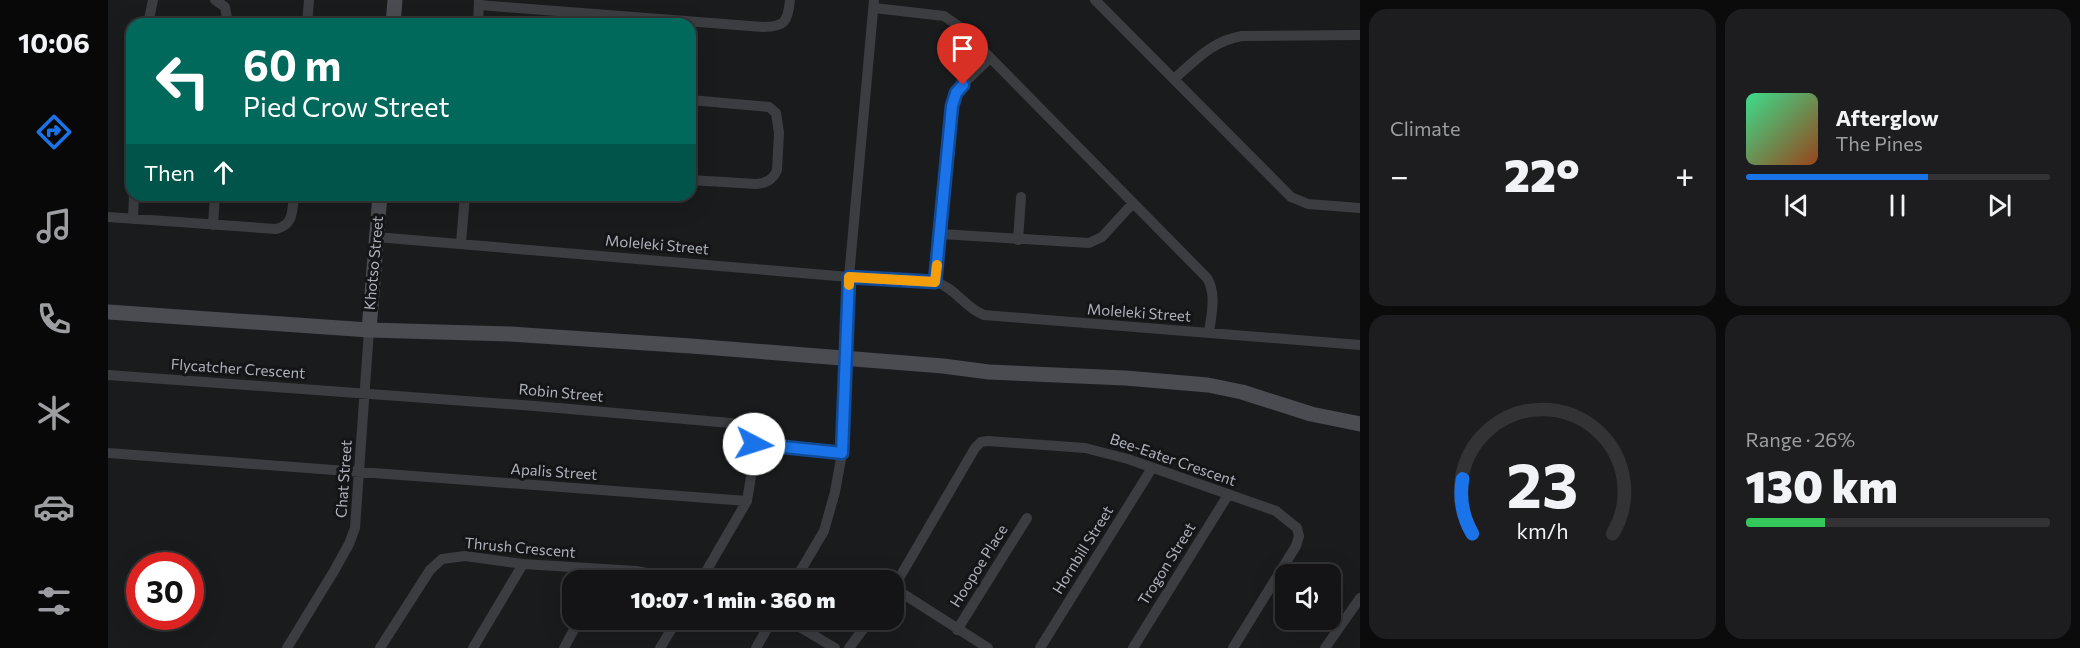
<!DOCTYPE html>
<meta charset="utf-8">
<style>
body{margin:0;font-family:Commissioner,sans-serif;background:#1d1d1f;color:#f1f3f6;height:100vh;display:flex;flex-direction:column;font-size:22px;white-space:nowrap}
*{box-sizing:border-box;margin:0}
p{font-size:20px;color:#9d9ea1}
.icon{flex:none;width:33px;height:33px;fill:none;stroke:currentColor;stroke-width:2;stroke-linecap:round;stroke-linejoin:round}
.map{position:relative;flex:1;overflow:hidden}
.drawer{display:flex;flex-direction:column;gap:9px;padding:9px;background:#0b0b0c;width:720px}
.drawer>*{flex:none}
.guide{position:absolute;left:18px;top:18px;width:570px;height:183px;border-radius:18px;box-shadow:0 6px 24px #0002,0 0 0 2px #333335;background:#00695c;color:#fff;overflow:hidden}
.buttons{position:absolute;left:1167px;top:564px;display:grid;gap:12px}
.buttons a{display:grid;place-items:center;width:66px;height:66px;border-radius:12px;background:#141416;box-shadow:0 6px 24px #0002,0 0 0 2px #333335;font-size:30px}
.speed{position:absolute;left:18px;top:552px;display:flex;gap:12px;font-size:30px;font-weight:700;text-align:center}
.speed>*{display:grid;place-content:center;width:78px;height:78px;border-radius:50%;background:#141416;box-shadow:0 6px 24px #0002,0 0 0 2px #333335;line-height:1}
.speed .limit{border:9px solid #d22;background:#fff;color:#111}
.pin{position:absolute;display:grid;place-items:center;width:51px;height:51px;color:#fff;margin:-62px -26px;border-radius:50% 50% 50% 0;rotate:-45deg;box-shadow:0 0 6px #0007}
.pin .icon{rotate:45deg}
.me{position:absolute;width:66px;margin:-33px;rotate:95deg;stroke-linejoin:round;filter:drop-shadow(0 0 4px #0008)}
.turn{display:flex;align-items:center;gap:21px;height:126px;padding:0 18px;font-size:27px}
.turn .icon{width:78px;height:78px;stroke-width:2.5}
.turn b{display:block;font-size:42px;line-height:51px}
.then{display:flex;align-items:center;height:57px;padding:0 18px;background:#0003;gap:12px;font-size:22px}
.big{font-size:45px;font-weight:800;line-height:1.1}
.drawer .tile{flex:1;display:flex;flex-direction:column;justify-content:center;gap:9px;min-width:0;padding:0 21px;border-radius:18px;background:#1d1d1f}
.drawer .dial{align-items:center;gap:0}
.dial svg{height:156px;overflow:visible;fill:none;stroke:#333335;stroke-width:7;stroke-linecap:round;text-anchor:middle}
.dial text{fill:#f1f3f6;stroke:none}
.song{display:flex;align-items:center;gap:18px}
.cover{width:72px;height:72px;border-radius:9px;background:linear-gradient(135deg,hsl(150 70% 55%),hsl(20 70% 35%))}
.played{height:6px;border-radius:3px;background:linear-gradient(90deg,#1a73e8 60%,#333335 60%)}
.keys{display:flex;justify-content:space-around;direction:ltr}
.heat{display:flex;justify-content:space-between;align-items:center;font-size:33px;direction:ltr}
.charge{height:9px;border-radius:4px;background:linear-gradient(90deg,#34c759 26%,#333335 0)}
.drawer .tiles{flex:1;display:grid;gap:9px;grid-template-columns:repeat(2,1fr)}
.trip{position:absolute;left:454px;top:570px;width:342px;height:60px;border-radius:18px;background:#141416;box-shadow:0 6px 24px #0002,0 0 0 2px #333335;font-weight:800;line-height:60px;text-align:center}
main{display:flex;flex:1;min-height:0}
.menu{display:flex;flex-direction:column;width:108px;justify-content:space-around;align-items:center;background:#080809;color:#9d9ea1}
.menu .icon{width:42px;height:42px}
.menu .current{color:#1a73e8}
.menu b{font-size:27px;color:#f1f3f6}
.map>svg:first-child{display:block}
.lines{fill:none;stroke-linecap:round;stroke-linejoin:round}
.street{stroke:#3c3d41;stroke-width:10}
.secondary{stroke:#4a4c51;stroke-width:15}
.route-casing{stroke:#114b97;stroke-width:15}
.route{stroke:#1a73e8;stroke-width:10}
.slow{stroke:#f59e0b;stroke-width:10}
.labels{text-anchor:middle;stroke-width:6;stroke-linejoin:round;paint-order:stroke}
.street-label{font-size:15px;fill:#aeb3bb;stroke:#151518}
</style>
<main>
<nav class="menu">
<b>10:06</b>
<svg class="icon current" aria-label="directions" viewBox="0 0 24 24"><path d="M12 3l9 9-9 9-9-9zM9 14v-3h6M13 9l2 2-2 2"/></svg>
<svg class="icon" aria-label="music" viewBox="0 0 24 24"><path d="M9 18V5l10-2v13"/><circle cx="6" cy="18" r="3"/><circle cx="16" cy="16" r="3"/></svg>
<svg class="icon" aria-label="phone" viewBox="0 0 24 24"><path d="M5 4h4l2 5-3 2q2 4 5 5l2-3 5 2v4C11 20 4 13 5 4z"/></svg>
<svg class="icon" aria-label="climate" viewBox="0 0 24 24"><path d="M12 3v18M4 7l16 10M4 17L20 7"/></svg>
<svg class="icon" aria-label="car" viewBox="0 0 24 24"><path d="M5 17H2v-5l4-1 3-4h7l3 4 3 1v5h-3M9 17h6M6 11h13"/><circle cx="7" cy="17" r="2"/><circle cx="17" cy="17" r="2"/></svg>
<svg class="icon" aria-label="filters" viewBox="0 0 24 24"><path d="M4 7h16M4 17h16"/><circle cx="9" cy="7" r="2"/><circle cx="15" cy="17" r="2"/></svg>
</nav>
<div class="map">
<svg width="1252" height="648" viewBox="0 0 1252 648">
<rect width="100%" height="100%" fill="#1a1b1d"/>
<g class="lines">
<path class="street" d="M 107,0 L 117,7 L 120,24
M 987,0 L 1183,197 L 1200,204 L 1252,208
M 371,5 L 655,27 C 677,27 680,21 682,0
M 766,8 L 836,16 L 852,27 L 1099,278 C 1109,294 1103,316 1101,333
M 40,24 L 45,0
M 199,24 L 201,0
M 370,24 L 371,0
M 1066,79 C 1089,59 1104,41 1134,36 L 1252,35
M 582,100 L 661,107 L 668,113 L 671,133 L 669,170 C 665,180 658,183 648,184 L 582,180
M 0,217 L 168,229 C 186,225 184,211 186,195
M 25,219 L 26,195
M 105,225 L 107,195
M 833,234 L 981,243 L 994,237 L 1025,203
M 268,237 L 741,277 L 827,282 C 847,287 857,308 876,315 L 1252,345
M 910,240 L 913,197
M 353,243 L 357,195
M 827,282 L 845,99 L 854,85 L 882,58
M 0,375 L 427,406 L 634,424 L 644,429 L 647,438 L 646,458 L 639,501 L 593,580
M 646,444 L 734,453
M 0,453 L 639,501
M 687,580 L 716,531 L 727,492 L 734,453 L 741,277 L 766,0
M 786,587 L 867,448 L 873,442 L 880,441 L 977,448 L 1020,459 L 1168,511 L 1189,528 L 1191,536 L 1188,546 L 1125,648
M 786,588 L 880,648
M 680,620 L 727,648
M 849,630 L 919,518
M 179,648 L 226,571 L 241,544 L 247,528 L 261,330
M 272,648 L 322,570 L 334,559 L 357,556 L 415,564 L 528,571 L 544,574 L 558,580
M 365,648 L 415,564
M 456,648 L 471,620
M 552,648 L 569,620
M 648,648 L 664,620
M 741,648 L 762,620
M 932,648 L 1044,468
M 1025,648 L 1120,495
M 1217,648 L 1252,598"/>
<path class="secondary" d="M 285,24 L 287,0
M 0,312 L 261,330 L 402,334 L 583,346 L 835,366 L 881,372 L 1017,378 L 1100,385 L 1134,392 L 1203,414 L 1252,424
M 261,330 L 272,195"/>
</g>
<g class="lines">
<defs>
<path id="route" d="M 646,444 L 734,453 L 741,277 L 827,282 L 844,106 L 848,93 L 855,85"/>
</defs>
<use href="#route" class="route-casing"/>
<use href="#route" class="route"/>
<path class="slow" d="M 741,285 L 741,277 L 827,282 L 829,265"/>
</g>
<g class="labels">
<g class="street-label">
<text transform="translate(549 245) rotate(5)" y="5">Moleleki Street</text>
<text transform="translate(266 263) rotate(-85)" y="5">Khotso Street</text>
<text transform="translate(1031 313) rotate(4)" y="5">Moleleki Street</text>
<text transform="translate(130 369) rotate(4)" y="5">Flycatcher Crescent</text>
<text transform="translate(453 393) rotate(5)" y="5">Robin Street</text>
<text transform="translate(1065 460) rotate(19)" y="5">Bee-Eater Crescent</text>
<text transform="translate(446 472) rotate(4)" y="5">Apalis Street</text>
<text transform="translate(236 479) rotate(-86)" y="5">Chat Street</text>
<text transform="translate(412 548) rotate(5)" y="5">Thrush Crescent</text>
<text transform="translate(975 550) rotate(-58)" y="5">Hornbill Street</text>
<text transform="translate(1059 564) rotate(-58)" y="5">Trogon Street</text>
<text transform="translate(871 566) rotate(-58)" y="5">Hoopoe Place</text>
</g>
</g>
</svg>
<div class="buttons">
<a><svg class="icon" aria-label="sound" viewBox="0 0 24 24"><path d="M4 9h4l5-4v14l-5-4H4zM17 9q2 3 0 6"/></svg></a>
</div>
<div class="speed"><div class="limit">30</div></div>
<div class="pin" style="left:855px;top:85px;background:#d93025"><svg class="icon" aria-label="arrive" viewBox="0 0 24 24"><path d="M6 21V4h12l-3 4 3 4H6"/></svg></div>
<svg class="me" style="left:646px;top:444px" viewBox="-20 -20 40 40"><circle r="19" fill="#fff"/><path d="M0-13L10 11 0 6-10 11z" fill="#1a73e8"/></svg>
<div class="trip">10:07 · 1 min · 360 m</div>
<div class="guide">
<div class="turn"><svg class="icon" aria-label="left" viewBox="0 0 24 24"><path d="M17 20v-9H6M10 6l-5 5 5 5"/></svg><div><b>60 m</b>Pied Crow Street</div></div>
<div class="then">Then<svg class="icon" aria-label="ahead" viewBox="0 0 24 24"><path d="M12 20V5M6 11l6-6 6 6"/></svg></div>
</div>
</div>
<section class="drawer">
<div class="tiles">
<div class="tile"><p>Climate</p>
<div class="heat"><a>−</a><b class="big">22°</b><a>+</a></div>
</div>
<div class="tile">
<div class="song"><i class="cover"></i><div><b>Afterglow</b><p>The Pines</p></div></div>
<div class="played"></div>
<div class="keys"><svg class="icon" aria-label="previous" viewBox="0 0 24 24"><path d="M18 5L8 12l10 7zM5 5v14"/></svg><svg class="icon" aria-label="pause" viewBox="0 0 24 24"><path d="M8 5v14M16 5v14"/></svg><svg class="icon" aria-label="next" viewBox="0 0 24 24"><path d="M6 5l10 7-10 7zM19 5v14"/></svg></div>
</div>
<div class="tile dial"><svg viewBox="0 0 100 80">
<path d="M14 69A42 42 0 1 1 86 69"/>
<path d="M14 69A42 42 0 0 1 9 41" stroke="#1a73e8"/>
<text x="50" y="56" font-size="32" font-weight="700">23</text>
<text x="50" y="72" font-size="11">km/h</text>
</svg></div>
<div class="tile"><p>Range · 26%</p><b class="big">130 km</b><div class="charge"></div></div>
</div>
</section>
</main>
